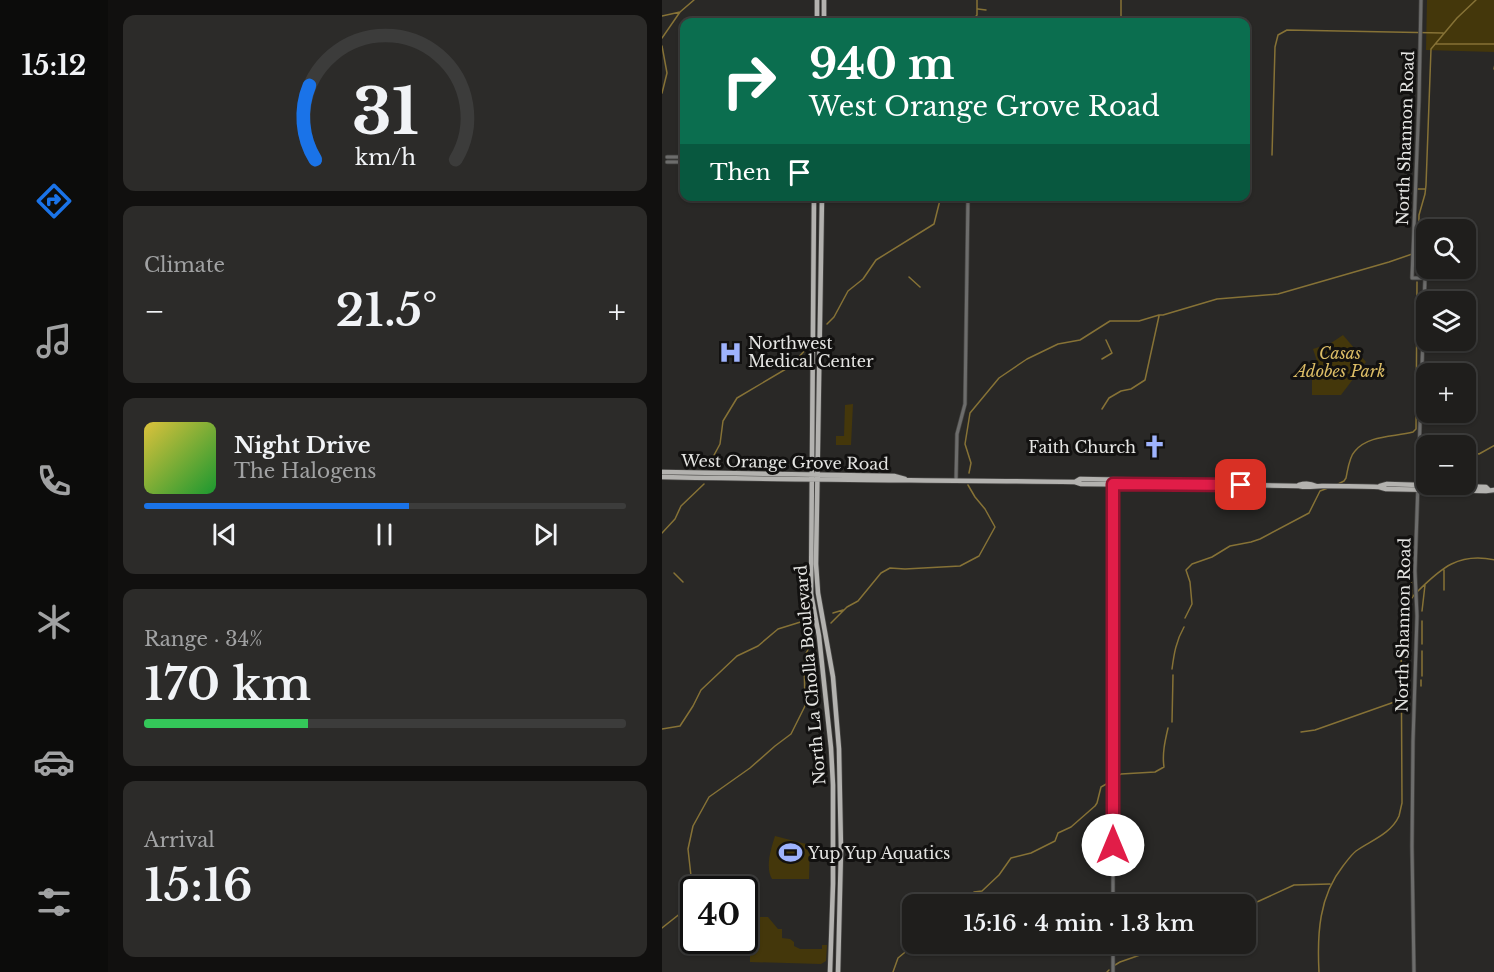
<!DOCTYPE html>
<meta charset="utf-8">
<style>
body{margin:0;font-family:"Libre Baskerville",serif;background:#2c2b29;color:#f1f3f6;height:100vh;display:flex;flex-direction:column;font-size:22px;white-space:nowrap}
*{box-sizing:border-box;margin:0}
p{font-size:20px;color:#a1a2a3}
.icon{flex:none;width:33px;height:33px;fill:none;stroke:currentColor;stroke-width:2;stroke-linecap:round;stroke-linejoin:round}
.map{position:relative;flex:1;overflow:hidden}
.panel{display:flex;flex-direction:column;gap:15px;padding:15px;background:#11100f;width:554px}
.panel>*{flex:none}
.hud{position:absolute;left:18px;top:18px;width:570px;height:183px;border-radius:12px;box-shadow:0 2px 4px #0004,0 0 0 2px #3c3c3b;background:#0b6e4f;color:#fff;overflow:hidden}
.controls{position:absolute;left:754px;top:219px;display:grid;gap:12px}
.controls a{display:grid;place-items:center;width:60px;height:60px;border-radius:12px;background:#1f1e1c;box-shadow:0 2px 4px #0004,0 0 0 2px #3c3c3b;font-size:30px}
.speed{position:absolute;left:18px;top:876px;display:flex;gap:12px;font-size:30px;font-weight:700;text-align:center}
.speed>*{display:grid;place-content:center;width:78px;height:78px;border-radius:50%;background:#1f1e1c;box-shadow:0 2px 4px #0004,0 0 0 2px #3c3c3b;line-height:1}
.speed .limit{border:3px solid #111;border-radius:9px;background:#fff;color:#111}
.pin{position:absolute;display:grid;place-items:center;width:51px;height:51px;color:#fff;margin:-26px;border-radius:12px;box-shadow:0 3px 9px #0006}
.me{position:absolute;width:66px;margin:-33px;rotate:0deg;stroke-linejoin:round;filter:drop-shadow(0 0 4px #0008)}
.turn{display:flex;align-items:center;gap:21px;height:126px;padding:0 30px;font-size:27px}
.turn .icon{width:78px;height:78px;stroke-width:2.5}
.turn b{display:block;font-size:42px;line-height:51px}
.then{display:flex;align-items:center;height:57px;padding:0 30px;background:#0003;gap:12px;font-size:22px}
.big{font-size:45px;font-weight:600;line-height:1.1}
.panel .card{flex:1;display:flex;flex-direction:column;justify-content:center;gap:9px;min-width:0;padding:0 21px;border-radius:12px;background:#2c2b29}
.panel .dial{align-items:center;gap:0}
.dial svg{height:156px;overflow:visible;fill:none;stroke:#3c3c3b;stroke-width:7;stroke-linecap:round;text-anchor:middle}
.dial text{fill:#f1f3f6;stroke:none}
.song{display:flex;align-items:center;gap:18px}
.cover{width:72px;height:72px;border-radius:9px;background:linear-gradient(135deg,hsl(50 70% 55%),hsl(130 70% 35%))}
.played{height:6px;border-radius:3px;background:linear-gradient(90deg,#1a73e8 55%,#3c3c3b 55%)}
.keys{display:flex;justify-content:space-around;direction:ltr}
.heat{display:flex;justify-content:space-between;align-items:center;font-size:33px;direction:ltr}
.charge{height:9px;border-radius:4px;background:linear-gradient(90deg,#34c759 34%,#3c3c3b 0)}
.trip{position:absolute;left:240px;top:894px;width:354px;height:60px;border-radius:12px;background:#1f1e1c;box-shadow:0 2px 4px #0004,0 0 0 2px #3c3c3b;font-weight:600;line-height:60px;text-align:center}
main{display:flex;flex:1;min-height:0}
.tab-bar{display:flex;flex-direction:column;width:108px;justify-content:space-around;align-items:center;background:#0c0c0b;color:#a1a2a3}
.tab-bar .icon{width:42px;height:42px}
.tab-bar .selected{color:#1a73e8}
.tab-bar b{font-size:27px;color:#f1f3f6}
.map>svg:first-child{display:block}
.green{fill:#44370b}
.lines{fill:none;stroke-linecap:round;stroke-linejoin:round}
.stream{stroke:#867236;stroke-width:1.5}
.minor-casing{stroke:#474644;stroke-width:4.5}
.major-casing{stroke:#474644;stroke-width:6}
.minor{stroke:#6d6d6c;stroke-width:3}
.major{stroke:#b3b2af;stroke-width:4.5}
.route-casing{stroke:#92132f;stroke-width:15}
.route{stroke:#e11d48;stroke-width:10}
.labels{text-anchor:middle;stroke-width:6;stroke-linejoin:round;paint-order:stroke}
.street-label{font-size:16px;fill:#e5e5e3;stroke:#121110}
.poi-label{font-size:16px;fill:#e5e5e3;stroke:#121110;text-anchor:start}
.park-label{font-size:16px;font-style:italic;fill:#dcbd66;stroke:#121110}
</style>
<main>
<nav class="tab-bar">
<b>15:12</b>
<svg class="icon selected" aria-label="directions" viewBox="0 0 24 24"><path d="M12 3l9 9-9 9-9-9zM9 14v-3h6M13 9l2 2-2 2"/></svg>
<svg class="icon" aria-label="music" viewBox="0 0 24 24"><path d="M9 18V5l10-2v13"/><circle cx="6" cy="18" r="3"/><circle cx="16" cy="16" r="3"/></svg>
<svg class="icon" aria-label="phone" viewBox="0 0 24 24"><path d="M5 4h4l2 5-3 2q2 4 5 5l2-3 5 2v4C11 20 4 13 5 4z"/></svg>
<svg class="icon" aria-label="climate" viewBox="0 0 24 24"><path d="M12 3v18M4 7l16 10M4 17L20 7"/></svg>
<svg class="icon" aria-label="car" viewBox="0 0 24 24"><path d="M5 17H2v-5l4-1 3-4h7l3 4 3 1v5h-3M9 17h6M6 11h13"/><circle cx="7" cy="17" r="2"/><circle cx="17" cy="17" r="2"/></svg>
<svg class="icon" aria-label="filters" viewBox="0 0 24 24"><path d="M4 7h16M4 17h16"/><circle cx="9" cy="7" r="2"/><circle cx="15" cy="17" r="2"/></svg>
</nav>
<section class="panel">
<div class="card dial"><svg viewBox="0 0 100 80">
<path d="M14 69A42 42 0 1 1 86 69"/>
<path d="M14 69A42 42 0 0 1 11 31" stroke="#1a73e8"/>
<text x="50" y="56" font-size="32" font-weight="700">31</text>
<text x="50" y="72" font-size="11">km/h</text>
</svg></div>
<div class="card"><p>Climate</p>
<div class="heat"><a>−</a><b class="big">21.5°</b><a>+</a></div>
</div>
<div class="card">
<div class="song"><i class="cover"></i><div><b>Night Drive</b><p>The Halogens</p></div></div>
<div class="played"></div>
<div class="keys"><svg class="icon" aria-label="previous" viewBox="0 0 24 24"><path d="M18 5L8 12l10 7zM5 5v14"/></svg><svg class="icon" aria-label="pause" viewBox="0 0 24 24"><path d="M8 5v14M16 5v14"/></svg><svg class="icon" aria-label="next" viewBox="0 0 24 24"><path d="M6 5l10 7-10 7zM19 5v14"/></svg></div>
</div>
<div class="card"><p>Range · 34%</p><b class="big">170 km</b><div class="charge"></div></div>
<div class="card"><p>Arrival</p><b class="big">15:16</b></div>
</section>
<div class="map">
<svg width="833" height="972" viewBox="0 0 833 972">
<rect width="100%" height="100%" fill="#292826"/>
<path class="green" d="M 765,0 L 832,0 L 832,52 L 764,50 Z
M 681,335 L 704,362 L 679,395 L 650,395 L 650,366 L 656,364 L 651,349 L 669,343 Z
M 191,404 L 189,445 L 174,445 L 174,436 L 182,436 L 183,405 Z
M 113,836 L 148,845 L 147,879 L 110,879 C 103,867 109,849 113,836 Z
M 88,917 L 106,917 L 116,929 L 120,929 L 120,938 L 128,939 L 132,942 L 132,946 L 138,949 L 160,949 L 160,945 L 165,945 L 164,961 L 159,964 L 88,962 Z"/>
<g class="lines">
<path class="stream" d="M 316,9 L 324,10
M 0,16 L 18,12 L 32,0
M 309,22 L 315,15 L 315,0
M 459,22 L 459,0
M 0,38 L 18,12
M 774,44 L 833,44
M 0,46 L 5,73 L 0,93
M 832,69 L 833,64
M 610,155 L 613,47 L 616,35 L 625,30 L 781,33
M 756,189 L 763,189
M 756,273 L 757,215 L 763,194 L 764,185 L 769,49 L 795,18 L 814,0
M 247,277 L 258,287
M 165,324 L 172,317 L 186,291 L 201,279 L 214,260 L 272,224 L 279,196
M 440,359 L 450,353 L 444,340
M 440,409 L 447,398 L 459,391 L 469,389 L 483,380 L 497,316
M 809,452 L 817,454 L 833,445
M 47,467 L 51,457 L 58,444 L 61,421 L 75,398 L 129,366 L 144,349
M 307,473 L 309,463 L 303,444 L 308,413 L 337,378 L 365,359 L 396,344 L 418,340 L 448,321 L 477,321 L 497,315 L 501,315 L 555,299 L 616,294 L 727,262 L 756,252
M 676,484 L 682,481 L 684,478 C 686,469 687,457 693,451 C 706,435 732,437 751,432 L 754,429 L 755,282
M 0,533 L 13,519 L 19,506 L 42,484
M 12,573 L 21,582
M 749,574 L 750,597
M 782,590 L 782,570
M 755,592 C 779,568 797,552 833,560
M 760,611 L 763,585
M 171,613 L 181,610
M 523,618 L 530,604 L 528,582 L 524,570 L 530,564 L 550,557 L 568,546 L 589,542 L 598,539 L 647,513 L 658,491 L 666,488
M 760,621 L 760,644
M 169,623 L 185,607 L 196,601 L 219,573 L 228,568 L 243,569 L 298,566 L 317,556 L 333,527 L 323,509 L 313,497 L 306,485
M 510,669 C 512,654 514,641 522,627
M 760,676 L 760,651
M 759,686 L 759,680
M 510,722 L 511,675
M 0,729 L 18,726 L 31,706 L 39,690 L 75,656 L 96,646 L 116,629 L 145,620
M 639,732 L 653,730 L 738,700
M 295,904 L 312,892 L 320,891 L 337,875 L 349,858 L 369,853 L 393,841 L 396,833 L 409,827 L 433,806 L 435,803 L 439,787 L 448,782 L 459,774 L 493,772 L 502,767 C 500,754 503,741 506,728
M 584,907 L 632,885 L 668,884
M 0,928 L 29,905 L 30,885 L 26,849 L 31,826 L 47,797 L 88,768 L 113,746 L 129,734 L 143,706 L 142,657 L 148,646 L 151,642
M 453,965 L 458,962 L 478,955 L 490,944
M 231,972 L 236,958 L 253,944
M 445,972 L 447,970
M 657,972 C 655,934 657,896 681,866 C 685,861 689,855 694,851 C 708,841 729,834 737,816 C 738,812 739,807 740,803 L 739,617 L 743,607 L 752,595"/>
<defs>
<path id="minor" d="M 5,157 L 22,157
M 5,162 L 22,162
M 294,480 L 295,434 L 303,404 L 306,196
M 451,484 L 451,904
M 451,972 L 451,944
M 752,972 L 750,847 L 751,741 L 755,616 L 753,571 L 763,278 L 750,278 L 757,100 L 759,0"/>
<path id="major" d="M 155,22 L 155,0
M 162,22 L 162,0
M 152,196 L 149,594 L 157,636 L 169,748 L 171,785 L 171,884 L 168,972
M 160,196 L 154,564 L 156,593 L 171,677 L 177,749 L 179,850 L 176,972
M 0,472 L 232,476 L 243,479
M 0,477 C 138,480 275,480 413,482 L 419,484 L 526,485 L 534,484 L 637,486 C 645,488 652,486 660,486 C 679,486 698,486 717,487 L 724,489 L 824,491 L 833,490
M 413,482 L 418,479 L 527,481 L 532,483
M 637,485 C 643,483 648,483 654,486
M 718,486 L 725,484 L 824,487 L 827,490"/>
</defs>
<use href="#minor" class="minor-casing"/>
<use href="#major" class="major-casing"/>
<use href="#minor" class="minor"/>
<use href="#major" class="major"/>
</g>
<g class="lines">
<defs>
<path id="route" d="M 451,845 L 451,484 L 579,485"/>
</defs>
<use href="#route" class="route-casing"/>
<use href="#route" class="route"/>
</g>
<defs>
<symbol id="hospital-bare" viewBox="-9 -9 18 18"><path d="M-5-5h3v3.5h4V-5h3V5h-3V1.5h-4V5h-3Z" fill="#9eb3fd" stroke="#121110" stroke-width="2.5" paint-order="stroke"/></symbol>
<symbol id="church-bare" viewBox="-9 -9 18 18"><path d="M-1.2-6h2.4v3.5h3.3v2.4h-3.3V6h-2.4V-.1h-3.3v-2.4h3.3Z" fill="#9eb3fd" stroke="#121110" stroke-width="2.5" paint-order="stroke"/></symbol>
<symbol id="stadium-bare" viewBox="-9 -9 18 18"><path d="M0-5a6.5 5 0 1 0 0 10a6.5 5 0 1 0 0-10ZM-3.5-1.8h7v3.6h-7Z" fill="#9eb3fd" stroke="#121110" stroke-width="2.5" paint-order="stroke"/></symbol>
</defs>
<g fill-rule="evenodd">
<use href="#hospital-bare" x="52" y="336" width="33" height="33"/>
<use href="#church-bare" x="476" y="430" width="33" height="33"/>
<use href="#stadium-bare" x="112" y="836" width="33" height="33"/>
</g>
<g class="labels">
<g class="street-label">
<text transform="translate(743 138) rotate(-88)" y="6">North Shannon Road</text>
<text transform="translate(123 462) rotate(1)" y="6">West Orange Grove Road</text>
<text transform="translate(741 625) rotate(-89)" y="6">North Shannon Road</text>
<text transform="translate(148 675) rotate(-95)" y="6">North La Cholla Boulevard</text>
</g>
<g class="poi-label">
<text x="86" y="349">Northwest<tspan x="86" dy="18">Medical Center</tspan></text>
<text x="474" y="453" text-anchor="end">Faith Church</text>
<text x="146" y="859">Yup Yup Aquatics</text>
</g>
<g class="park-label">
<text x="678" y="359">Casas<tspan x="678" dy="18">Adobes Park</tspan></text>
</g>
</g>
</svg>
<div class="controls">
<a><svg class="icon" aria-label="search" viewBox="0 0 24 24"><circle cx="10" cy="10" r="6"/><path d="M15 15l6 6"/></svg></a>
<a><svg class="icon" aria-label="layers" viewBox="0 0 24 24"><path d="M12 4l9 5-9 5-9-5zM3 14l9 5 9-5"/></svg></a>
<a>+</a>
<a>−</a>
</div>
<div class="speed"><div class="limit">40</div></div>
<div class="pin" style="left:579px;top:485px;background:#d93025"><svg class="icon" aria-label="arrive" viewBox="0 0 24 24"><path d="M6 21V4h12l-3 4 3 4H6"/></svg></div>
<svg class="me" style="left:451px;top:845px" viewBox="-20 -20 40 40"><circle r="19" fill="#fff"/><path d="M0-13L10 11 0 6-10 11z" fill="#e11d48"/></svg>
<div class="trip">15:16 · 4 min · 1.3 km</div>
<div class="hud">
<div class="turn"><svg class="icon" aria-label="right" viewBox="0 0 24 24"><path d="M7 20v-9h11M14 6l5 5-5 5"/></svg><div><b>940 m</b>West Orange Grove Road</div></div>
<div class="then">Then<svg class="icon" aria-label="arrive" viewBox="0 0 24 24"><path d="M6 21V4h12l-3 4 3 4H6"/></svg></div>
</div>
</div>
</main>
